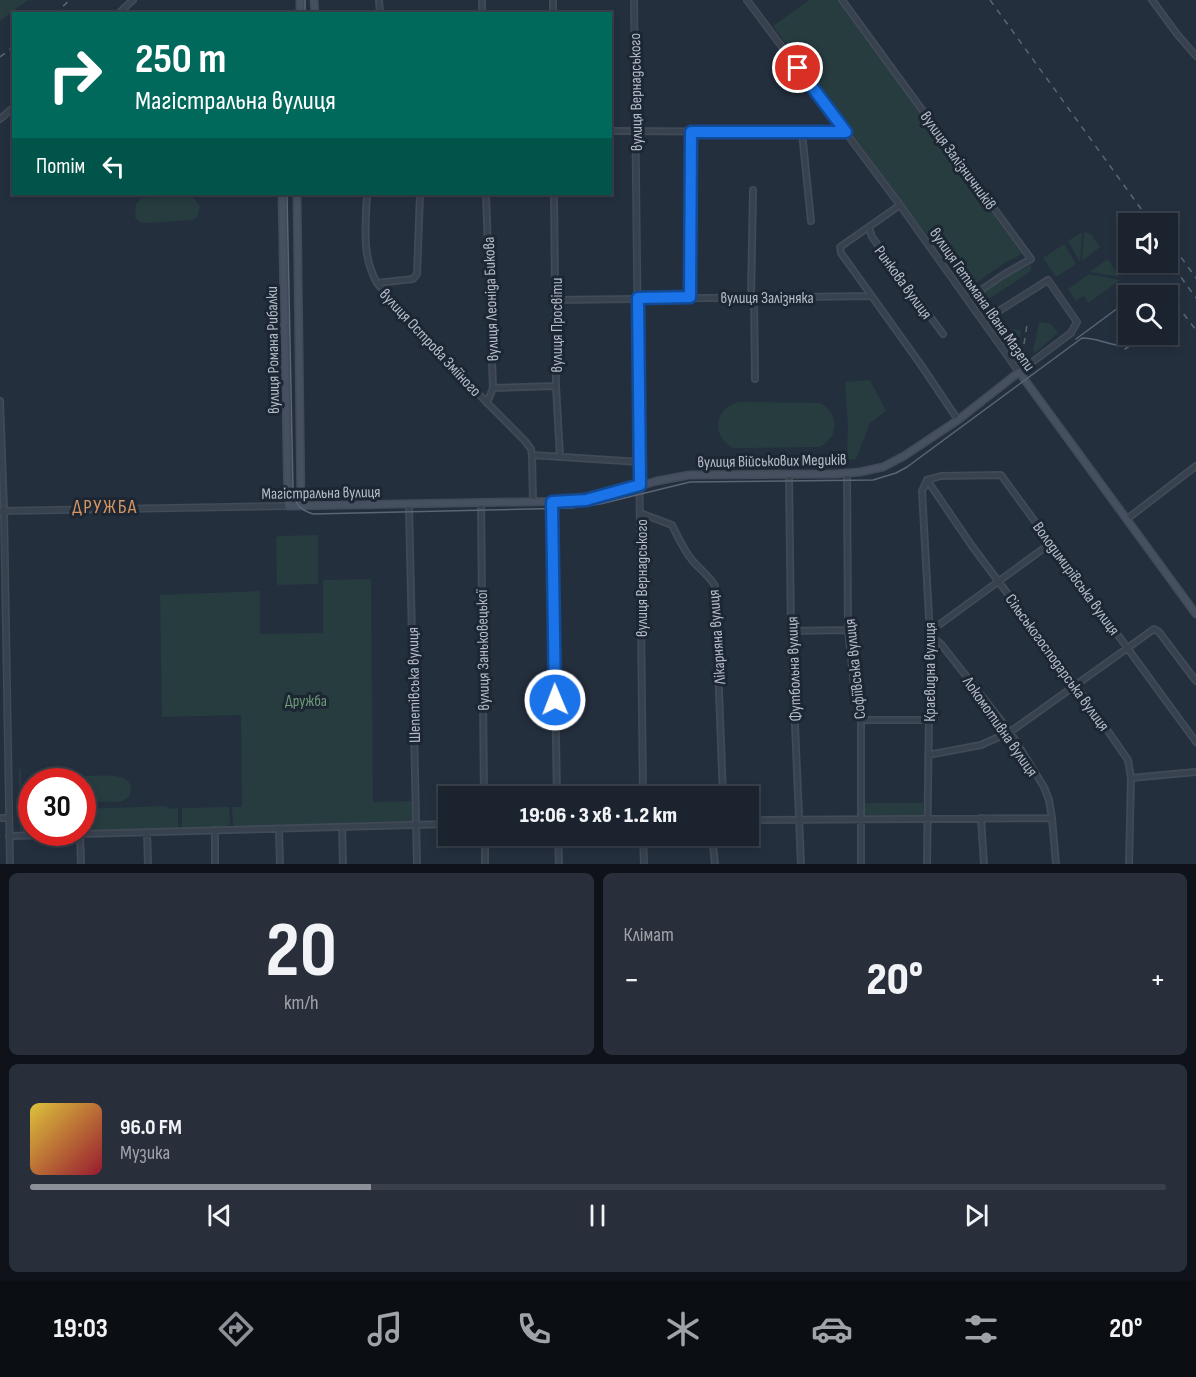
<!DOCTYPE html>
<html lang="uk">
<meta charset="utf-8">
<style>
body{margin:0;font-family:"Sofia Sans Condensed",sans-serif;background:#282f3a;color:#f1f3f6;height:100vh;display:flex;flex-direction:column;font-size:22px;white-space:nowrap}
*{box-sizing:border-box;margin:0}
p{font-size:20px;color:#a0a4aa}
.icon{flex:none;width:33px;height:33px;fill:none;stroke:currentColor;stroke-width:2;stroke-linecap:round;stroke-linejoin:round}
.map{position:relative;height:864px;overflow:hidden}
.details{display:flex;flex-direction:column;gap:9px;padding:9px;background:#0f1319;flex:1}
.details>*{flex:none}
.guide{position:absolute;left:12px;top:12px;width:600px;height:183px;border-radius:0px;box-shadow:0 3px 9px #0003,0 0 0 2px #39404a;background:#00695c;color:#fff;overflow:hidden}
.fabs{position:absolute;left:1118px;top:213px;display:grid;gap:12px}
.fabs a{display:grid;place-items:center;width:60px;height:60px;border-radius:0px;background:#1b232e;box-shadow:0 3px 9px #0003,0 0 0 2px #39404a;font-size:30px}
.speed{position:absolute;left:18px;top:768px;display:flex;gap:12px;font-size:30px;font-weight:700;text-align:center}
.speed>*{display:grid;place-content:center;width:78px;height:78px;border-radius:50%;background:#1b232e;box-shadow:0 3px 9px #0003,0 0 0 2px #39404a;line-height:1}
.speed .limit{border:9px solid #d22;background:#fff;color:#111}
.pin{position:absolute;display:grid;place-items:center;width:51px;height:51px;color:#fff;margin:-26px;border:3px solid #fff;border-radius:50%;box-shadow:0 2px 6px #0007}
.me{position:absolute;width:66px;margin:-33px;rotate:359deg;stroke-linejoin:round;filter:drop-shadow(0 0 4px #0008)}
.turn{display:flex;align-items:center;gap:21px;height:126px;padding:0 24px;font-size:27px}
.turn .icon{width:78px;height:78px;stroke-width:2.5}
.turn b{display:block;font-size:42px;line-height:51px}
.then{display:flex;align-items:center;height:57px;padding:0 24px;background:#0003;gap:12px;font-size:22px}
.big{font-size:45px;font-weight:800;line-height:1.1}
.details .widget{flex:1;display:flex;flex-direction:column;justify-content:center;gap:9px;min-width:0;padding:0 21px;border-radius:9px;background:#282f3a}
.details .dial{align-items:center;gap:0}
.dial b{font-size:78px;line-height:1}
.song{display:flex;align-items:center;gap:18px}
.cover{width:72px;height:72px;border-radius:9px;background:linear-gradient(135deg,hsl(50 70% 55%),hsl(350 70% 35%))}
.played{height:6px;border-radius:3px;background:linear-gradient(90deg,#8c9099 30%,#39404a 30%)}
.keys{display:flex;justify-content:space-around;direction:ltr}
.heat{display:flex;justify-content:space-between;align-items:center;font-size:33px;direction:ltr}
.details .tiles{flex:1;display:grid;gap:9px;grid-template-columns:1fr 1fr}
.widget:last-child{grid-column:span 2}
.trip{position:absolute;left:438px;top:786px;width:321px;height:60px;border-radius:0px;background:#1b232e;box-shadow:0 3px 9px #0003,0 0 0 2px #39404a;font-weight:800;line-height:60px;text-align:center}
.tab-bar{display:flex;height:96px;justify-content:space-around;align-items:center;background:#0b0e12;color:#a0a4aa}
.tab-bar .icon{width:42px;height:42px}
.tab-bar .selected{color:#8c9099}
.tab-bar b{font-size:27px;color:#f1f3f6}
.map>svg:first-child{display:block}
.green{fill:#263c3f}
.lines{fill:none;stroke-linecap:round;stroke-linejoin:round}
.minor-casing{stroke:#414a57;stroke-width:8}
.tertiary-casing{stroke:#414a57;stroke-width:8}
.secondary-casing{stroke:#414a57;stroke-width:9}
.minor{stroke:#38414e;stroke-width:4.5}
.tertiary{stroke:#38414e;stroke-width:5}
.secondary{stroke:#465061;stroke-width:6}
.tram{stroke:#5a6575;stroke-width:1.5}
.rail{stroke:#5a6575;stroke-width:1.5;stroke-dasharray:6 6;stroke-linecap:butt}
.route-casing{stroke:#114b97;stroke-width:15}
.route{stroke:#1a73e8;stroke-width:10}
.labels{text-anchor:middle;stroke-width:6;stroke-linejoin:round;paint-order:stroke}
.street-label{font-size:16px;fill:#b4bcc9;stroke:#1d2633}
.park-label{font-size:16px;fill:#6b9a76;stroke:#1d2633}
.quarter-label{font-size:20px;letter-spacing:1.5px;fill:#d59563;stroke:#1d2633}
</style>
<div class="map">
<svg width="1196" height="864" viewBox="0 0 1196 864">
<rect width="100%" height="100%" fill="#242f3e"/>
<path class="green" d="M 0,0 L 28,0 L 0,21 Z
M 809,0 L 838,0 L 1022,254 L 1006,262 L 976,283 L 960,280 L 773,26 Z
M 188,196 L 194,198 L 200,207 L 197,217 L 193,220 L 145,223 L 140,222 L 135,218 L 136,204 L 141,198 Z
M 1082,232 L 1080,262 L 1068,241 Z
M 1084,232 L 1091,234 L 1100,247 L 1082,261 Z
M 1064,244 L 1076,264 L 1056,277 L 1043,258 Z
M 1108,259 L 1119,277 L 1090,272 Z
M 1031,265 L 1031,271 L 980,305 L 978,297 C 993,282 1012,274 1031,265 Z
M 1089,274 L 1120,280 L 1088,303 L 1084,296 L 1076,301 L 1068,289 Z
M 1039,322 L 1051,324 L 1058,333 L 1035,353 L 1033,351 Z
M 1013,329 L 1021,330 L 1019,342 L 1013,347 L 1004,336 Z
M 870,380 L 886,411 L 870,423 L 856,459 L 847,460 L 848,425 L 845,382 Z
M 741,402 L 820,403 C 840,414 839,437 820,447 L 733,448 C 710,436 715,405 741,402 Z
M 318,535 L 318,584 L 277,585 L 276,538 L 279,536 Z
M 371,579 L 373,802 L 413,801 L 414,818 L 412,821 L 236,827 L 233,825 L 232,807 L 242,807 L 241,715 L 162,717 L 160,595 L 260,591 L 260,634 L 323,633 L 323,580 Z
M 19,766 L 21,771 L 22,810 L 31,810 L 31,832 L 20,833 Z
M 86,776 C 102,776 140,770 129,797 L 120,802 L 83,801 L 82,782 L 77,781 Z
M 863,803 L 923,803 L 923,815 L 863,815 Z
M 166,806 L 169,809 L 178,808 L 178,829 L 83,831 L 83,809 Z
M 229,807 L 230,824 L 227,827 L 184,829 L 182,827 L 182,808 Z"/>
<g class="lines">
<defs>
<path id="minor" d="M 379,0 L 380,14
M 482,0 L 482,14
M 553,0 L 553,14
M 842,0 L 1031,259 L 1003,275 L 968,299
M 1152,0 L 1177,34 L 1196,56
M 118,14 L 133,0
M 0,119 L 14,107
M 610,131 L 846,132
M 802,132 L 811,221
M 367,194 C 366,224 361,255 377,283 L 443,358 L 525,441 L 531,449 L 532,455 L 640,462
M 486,194 L 493,388 L 487,403
M 554,194 L 556,386 L 560,457
M 900,205 L 840,247 L 841,253 L 921,365 L 958,420
M 869,228 L 872,237 L 943,334
M 377,283 L 413,279 L 417,274 L 420,194
M 690,297 L 691,132
M 751,298 L 753,190
M 754,298 L 755,379
M 556,300 L 871,296
M 493,388 L 556,386
M 0,401 L 4,511
M 532,455 L 533,502
M 847,473 L 848,630 L 855,694 L 861,720 L 861,864
M 789,474 L 791,631 L 801,864
M 927,480 L 972,546 L 1076,685 L 1128,760 L 1131,778 L 1129,864
M 927,480 L 941,476 L 1001,475 L 1196,742
M 552,502 L 557,796
M 481,503 L 484,796
M 409,505 L 417,864
M 640,513 L 672,525 C 678,537 683,549 692,560 C 699,569 709,575 715,586 L 723,796
M 1127,519 L 1196,466
M 1051,543 L 936,627 L 930,635 L 941,644 L 1010,732 L 1044,787 L 1049,800 L 1052,818 L 1056,864
M 791,631 L 848,630
M 861,720 L 929,720
M 928,755 L 981,745 L 1010,732 L 1154,629 L 1159,632 L 1196,681
M 1131,778 L 1196,772
M 0,818 L 9,818
M 981,818 L 984,864
M 748,820 L 1052,818
M 342,827 L 343,864
M 279,829 L 280,864
M 215,830 L 215,864
M 147,832 L 148,864
M 80,834 L 81,864
M 9,836 L 448,824
M 485,836 L 485,864
M 558,836 L 559,864
M 712,836 L 715,864
M 927,864 L 930,635 L 922,491 L 927,480"/>
<path id="tertiary" d="M 634,0 L 643,796
M 747,0 L 900,205 L 1019,372 L 1071,333 L 1077,322 L 1048,280 L 983,321
M 2,511 L 288,506
M 4,511 L 10,864
M 643,836 L 644,864"/>
<path id="secondary" d="M 300,0 L 300,14
M 314,0 L 315,14
M 282,194 L 288,506 L 574,501 L 597,498 L 657,481 L 689,475 L 835,474 L 860,472 L 883,467 L 904,456 L 958,420 L 1019,372 L 1196,614
M 297,194 L 301,505"/>
</defs>
<use href="#minor" class="minor-casing"/>
<use href="#tertiary" class="tertiary-casing"/>
<use href="#secondary" class="secondary-casing"/>
<use href="#minor" class="minor"/>
<use href="#tertiary" class="tertiary"/>
<use href="#secondary" class="secondary"/>
<path class="tram" d="M 305,14 L 305,0
M 287,194 L 293,491 C 295,504 300,510 313,514 L 571,508 L 600,504 L 690,482 L 873,480 L 896,473 L 907,467 L 1082,338 C 1100,338 1114,348 1132,346
M 1076,339 L 1122,305 L 1128,303
M 1125,349 L 1148,334"/>
<path class="rail" d="M 990,0 L 1152,224
M 54,14 L 70,0
M 0,57 L 14,46
M 1167,238 L 1196,278
M 1167,258 L 1196,298
M 1169,295 L 1196,330
M 1024,344 L 1027,325"/>
</g>
<g class="lines">
<defs>
<path id="route" d="M 555,700 L 552,502 L 586,500 L 640,485 L 638,298 L 690,297 L 691,132 L 846,132 L 798,68"/>
</defs>
<use href="#route" class="route-casing"/>
<use href="#route" class="route"/>
</g>
<g class="labels">
<g class="street-label">
<text transform="translate(635 92) rotate(-91)" y="6">вулиця Вернадського</text>
<text transform="translate(959 160) rotate(54)" y="6">вулиця Залізничників</text>
<text transform="translate(904 282) rotate(54)" y="6">Ринкова вулиця</text>
<text x="767" y="303">вулиця Залізняка</text>
<text transform="translate(490 299) rotate(-92)" y="6">вулиця Леоніда Бикова</text>
<text transform="translate(983 299) rotate(55)" y="6">вулиця Гетьмана Івана Мазепи</text>
<text transform="translate(556 325) rotate(-90)" y="6">вулиця Просвіти</text>
<text transform="translate(431 342) rotate(47)" y="6">вулиця Острова Зміїного</text>
<text transform="translate(272 350) rotate(-91)" y="6">вулиця Романа Рибалки</text>
<text transform="translate(772 460) rotate(-1)" y="6">вулиця Військових Медиків</text>
<text transform="translate(321 492) rotate(-1)" y="6">Магістральна вулиця</text>
<text transform="translate(641 578) rotate(-90)" y="6">вулиця Вернадського</text>
<text transform="translate(1077 578) rotate(54)" y="6">Володимирівська вулиця</text>
<text transform="translate(716 637) rotate(-94)" y="6">Лікарняна вулиця</text>
<text transform="translate(482 650) rotate(-91)" y="6">вулиця Заньковецької</text>
<text transform="translate(1058 662) rotate(54)" y="6">Сільськогосподарська вулиця</text>
<text transform="translate(793 669) rotate(-92)" y="6">Футбольна вулиця</text>
<text transform="translate(854 669) rotate(-96)" y="6">Софіївська вулиця</text>
<text transform="translate(929 672) rotate(-90)" y="6">Краєвидна вулиця</text>
<text transform="translate(413 685) rotate(-91)" y="6">Шепетівська вулиця</text>
<text transform="translate(1001 726) rotate(55)" y="6">Локомотивна вулиця</text>
</g>
<g class="park-label">
<text x="306" y="706">Дружба</text>
</g>
<g class="quarter-label">
<text x="105" y="513">ДРУЖБА</text>
</g>
</g>
</svg>
<div class="fabs">
<a><svg class="icon" aria-label="sound" viewBox="0 0 24 24"><path d="M4 9h4l5-4v14l-5-4H4zM17 9q2 3 0 6"/></svg></a>
<a><svg class="icon" aria-label="search" viewBox="0 0 24 24"><circle cx="10" cy="10" r="6"/><path d="M15 15l6 6"/></svg></a>
</div>
<div class="speed"><div class="limit">30</div></div>
<div class="pin" style="left:798px;top:68px;background:#d93025"><svg class="icon" aria-label="arrive" viewBox="0 0 24 24"><path d="M6 21V4h12l-3 4 3 4H6"/></svg></div>
<svg class="me" style="left:555px;top:700px" viewBox="-20 -20 40 40"><circle r="17" fill="#1a73e8" stroke="#fff" stroke-width="3"/><path d="M0-11L8 9 0 5-8 9z" fill="#fff"/></svg>
<div class="trip">19:06 · 3 хв · 1.2 km</div>
<div class="guide">
<div class="turn"><svg class="icon" aria-label="right" viewBox="0 0 24 24"><path d="M7 20v-9h11M14 6l5 5-5 5"/></svg><div><b>250 m</b>Магістральна вулиця</div></div>
<div class="then">Потім<svg class="icon" aria-label="left" viewBox="0 0 24 24"><path d="M17 20v-9H6M10 6l-5 5 5 5"/></svg></div>
</div>
</div>
<section class="details">
<div class="tiles">
<div class="widget dial"><b>20</b><p>km/h</p></div>
<div class="widget"><p>Клімат</p>
<div class="heat"><a>−</a><b class="big">20°</b><a>+</a></div>
</div>
<div class="widget">
<div class="song"><i class="cover"></i><div><b>96.0 FM</b><p>Музика</p></div></div>
<div class="played"></div>
<div class="keys"><svg class="icon" aria-label="previous" viewBox="0 0 24 24"><path d="M18 5L8 12l10 7zM5 5v14"/></svg><svg class="icon" aria-label="pause" viewBox="0 0 24 24"><path d="M8 5v14M16 5v14"/></svg><svg class="icon" aria-label="next" viewBox="0 0 24 24"><path d="M6 5l10 7-10 7zM19 5v14"/></svg></div>
</div>
</div>
</section>
<nav class="tab-bar">
<b>19:03</b>
<svg class="icon selected" aria-label="directions" viewBox="0 0 24 24"><path d="M12 3l9 9-9 9-9-9zM9 14v-3h6M13 9l2 2-2 2"/></svg>
<svg class="icon" aria-label="music" viewBox="0 0 24 24"><path d="M9 18V5l10-2v13"/><circle cx="6" cy="18" r="3"/><circle cx="16" cy="16" r="3"/></svg>
<svg class="icon" aria-label="phone" viewBox="0 0 24 24"><path d="M5 4h4l2 5-3 2q2 4 5 5l2-3 5 2v4C11 20 4 13 5 4z"/></svg>
<svg class="icon" aria-label="climate" viewBox="0 0 24 24"><path d="M12 3v18M4 7l16 10M4 17L20 7"/></svg>
<svg class="icon" aria-label="car" viewBox="0 0 24 24"><path d="M5 17H2v-5l4-1 3-4h7l3 4 3 1v5h-3M9 17h6M6 11h13"/><circle cx="7" cy="17" r="2"/><circle cx="17" cy="17" r="2"/></svg>
<svg class="icon" aria-label="filters" viewBox="0 0 24 24"><path d="M4 7h16M4 17h16"/><circle cx="9" cy="7" r="2"/><circle cx="15" cy="17" r="2"/></svg>
<b>20°</b>
</nav>
